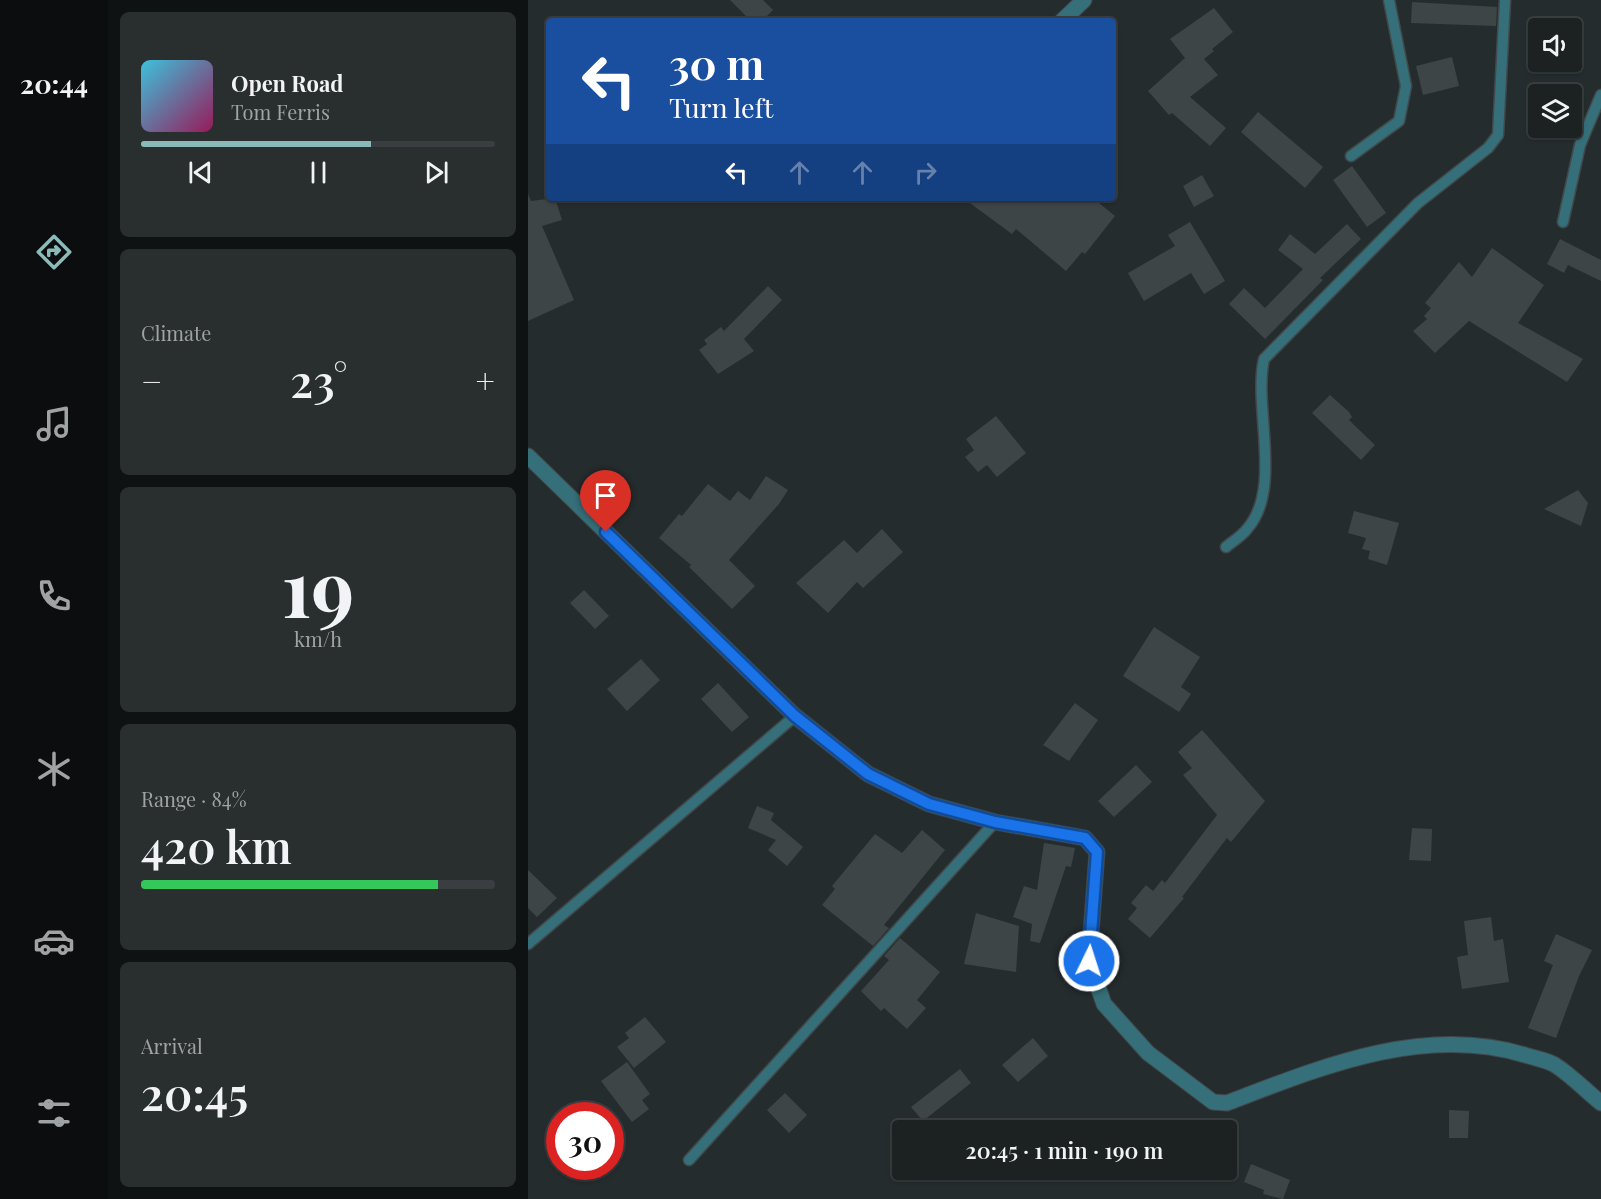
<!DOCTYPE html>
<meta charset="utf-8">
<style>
body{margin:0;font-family:"Playfair Display",serif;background:#292e2f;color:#f1f3f6;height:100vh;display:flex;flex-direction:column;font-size:22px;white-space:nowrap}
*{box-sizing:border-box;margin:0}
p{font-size:20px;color:#a0a3a5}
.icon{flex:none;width:33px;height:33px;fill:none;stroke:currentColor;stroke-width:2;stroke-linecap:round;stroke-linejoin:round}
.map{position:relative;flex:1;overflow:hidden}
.drawer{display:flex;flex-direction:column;gap:12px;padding:12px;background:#0f1213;width:420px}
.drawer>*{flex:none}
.guide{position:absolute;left:18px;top:18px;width:570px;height:183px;border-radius:6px;box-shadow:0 2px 4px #0004,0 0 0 2px #3a3e40;background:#1a4fa0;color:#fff;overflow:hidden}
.buttons{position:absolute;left:1000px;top:18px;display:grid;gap:12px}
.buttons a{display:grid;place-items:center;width:54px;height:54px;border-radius:6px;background:#1c2122;box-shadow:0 2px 4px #0004,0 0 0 2px #3a3e40;font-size:30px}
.speed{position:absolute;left:18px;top:1102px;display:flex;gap:12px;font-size:30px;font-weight:700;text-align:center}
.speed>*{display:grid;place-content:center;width:78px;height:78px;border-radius:50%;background:#1c2122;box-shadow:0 2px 4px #0004,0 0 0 2px #3a3e40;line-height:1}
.speed .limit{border:9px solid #d22;background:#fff;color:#111}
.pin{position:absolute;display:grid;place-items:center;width:51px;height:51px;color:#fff;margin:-62px -26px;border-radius:50% 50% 50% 0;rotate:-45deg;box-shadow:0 0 6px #0007}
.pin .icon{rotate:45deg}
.me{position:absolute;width:66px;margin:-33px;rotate:4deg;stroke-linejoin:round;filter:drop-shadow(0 0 4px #0008)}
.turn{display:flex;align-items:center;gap:21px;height:126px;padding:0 24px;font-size:27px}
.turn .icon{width:78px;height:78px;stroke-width:2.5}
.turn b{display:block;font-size:42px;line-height:51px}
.lanes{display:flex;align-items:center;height:57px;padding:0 24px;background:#0003;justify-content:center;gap:30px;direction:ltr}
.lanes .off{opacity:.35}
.big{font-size:45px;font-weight:600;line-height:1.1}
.drawer .tile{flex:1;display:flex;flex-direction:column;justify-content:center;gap:9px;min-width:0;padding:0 21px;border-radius:9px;background:#292e2f}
.drawer .dial{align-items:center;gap:0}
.dial b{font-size:78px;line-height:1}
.song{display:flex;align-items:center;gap:18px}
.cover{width:72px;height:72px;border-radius:9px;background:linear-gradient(135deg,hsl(190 70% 55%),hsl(330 70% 35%))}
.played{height:6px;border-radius:3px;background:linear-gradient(90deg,#8bbbb9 65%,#3a3e40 65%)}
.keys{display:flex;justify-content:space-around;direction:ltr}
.heat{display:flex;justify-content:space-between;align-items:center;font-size:33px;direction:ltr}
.charge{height:9px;border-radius:4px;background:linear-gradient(90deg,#34c759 84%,#3a3e40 0)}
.trip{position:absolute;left:364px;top:1120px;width:345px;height:60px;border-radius:6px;background:#1c2122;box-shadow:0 2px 4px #0004,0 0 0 2px #3a3e40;font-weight:600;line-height:60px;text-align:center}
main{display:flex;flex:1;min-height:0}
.tabs{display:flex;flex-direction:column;width:108px;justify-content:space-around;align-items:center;background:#0b0d0e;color:#a0a3a5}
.tabs .icon{width:42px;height:42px}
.tabs .active{color:#8bbbb9}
.tabs b{font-size:27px;color:#f1f3f6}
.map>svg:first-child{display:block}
.building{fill:#3e4547}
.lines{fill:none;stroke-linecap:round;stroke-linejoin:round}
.service-casing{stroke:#41484a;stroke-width:13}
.minor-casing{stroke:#41484a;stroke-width:17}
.service{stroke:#356f79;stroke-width:10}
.minor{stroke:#356f79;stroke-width:15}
.route-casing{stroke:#114b97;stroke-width:15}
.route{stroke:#1a73e8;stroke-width:10}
</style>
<main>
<nav class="tabs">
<b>20:44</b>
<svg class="icon active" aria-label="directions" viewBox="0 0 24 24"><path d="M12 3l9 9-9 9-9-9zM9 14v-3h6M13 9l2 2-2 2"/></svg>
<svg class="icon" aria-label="music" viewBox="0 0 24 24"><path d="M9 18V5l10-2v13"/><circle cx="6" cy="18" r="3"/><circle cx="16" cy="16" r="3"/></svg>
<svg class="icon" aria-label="phone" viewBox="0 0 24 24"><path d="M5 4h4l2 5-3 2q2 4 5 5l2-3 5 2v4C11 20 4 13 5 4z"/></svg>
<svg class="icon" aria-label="climate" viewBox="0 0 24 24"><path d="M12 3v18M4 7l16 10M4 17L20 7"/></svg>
<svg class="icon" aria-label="car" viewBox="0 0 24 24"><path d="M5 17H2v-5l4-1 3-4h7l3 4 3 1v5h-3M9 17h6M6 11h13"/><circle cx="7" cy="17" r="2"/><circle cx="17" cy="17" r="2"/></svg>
<svg class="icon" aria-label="filters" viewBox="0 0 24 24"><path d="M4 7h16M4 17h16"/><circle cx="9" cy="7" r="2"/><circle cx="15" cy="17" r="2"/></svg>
</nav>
<section class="drawer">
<div class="tile">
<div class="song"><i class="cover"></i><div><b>Open Road</b><p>Tom Ferris</p></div></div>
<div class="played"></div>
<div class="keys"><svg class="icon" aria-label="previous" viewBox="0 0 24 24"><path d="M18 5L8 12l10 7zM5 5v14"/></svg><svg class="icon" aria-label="pause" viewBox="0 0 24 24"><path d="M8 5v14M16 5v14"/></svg><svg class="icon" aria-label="next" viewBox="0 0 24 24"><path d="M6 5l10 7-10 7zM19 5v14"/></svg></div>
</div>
<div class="tile"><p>Climate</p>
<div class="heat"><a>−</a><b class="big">23°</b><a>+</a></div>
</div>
<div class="tile dial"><b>19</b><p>km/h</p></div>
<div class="tile"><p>Range · 84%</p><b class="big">420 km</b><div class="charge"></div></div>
<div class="tile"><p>Arrival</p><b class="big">20:45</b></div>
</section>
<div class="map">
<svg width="1073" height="1199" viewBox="0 0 1073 1199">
<rect width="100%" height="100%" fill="#252c2e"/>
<path class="building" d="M 202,0 L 235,0 L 245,10 L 234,21 L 223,21 Z
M 884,2 L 969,7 L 968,26 L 883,23 Z
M 686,8 L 705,32 L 684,49 L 686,51 L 676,59 L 690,75 L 662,97 L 698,128 L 682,146 L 644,113 L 641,115 L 620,91 L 657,58 L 642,39 Z
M 924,57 L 931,86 L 895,95 L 888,66 Z
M 730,112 L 795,167 L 777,188 L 713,132 Z
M 824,166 L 858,213 L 839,227 L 805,180 Z
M 674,175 L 686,196 L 666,207 L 655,186 Z
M 0,194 L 3,201 L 27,198 L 34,220 L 14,226 L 46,300 L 0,321 Z
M 435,198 L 565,198 L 587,216 L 557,254 L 554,252 L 538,271 L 488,229 L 484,234 Z
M 662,222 L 697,281 L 676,294 L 663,273 L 616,301 L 600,273 L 647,246 L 640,235 Z
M 819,224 L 833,239 L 792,278 L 795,280 L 737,339 L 701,304 L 716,288 L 737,308 L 775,269 L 750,250 L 762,234 L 787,254 Z
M 1032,239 L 1073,260 L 1073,281 L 1040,265 L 1036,273 L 1019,264 Z
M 964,248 L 1016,285 L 990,323 L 1055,359 L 1039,382 L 941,321 L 907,353 L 885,331 L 899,319 L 896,316 L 903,308 L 897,303 L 931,262 L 944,277 Z
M 240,286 L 254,300 L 216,339 L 226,351 L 190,374 L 171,350 L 179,344 L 176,340 L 193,327 L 196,331 Z
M 802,395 L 821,412 L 824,417 L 821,420 L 847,445 L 833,460 L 784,413 Z
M 468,416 L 498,453 L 469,477 L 459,465 L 450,472 L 437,457 L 446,450 L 438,439 Z
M 238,476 L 260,490 L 251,504 L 201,560 L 227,586 L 204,609 L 161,567 L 163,565 L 131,538 L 151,514 L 154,516 L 180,484 L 202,501 L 210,491 L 222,500 Z
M 1050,490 L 1060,503 L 1053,526 L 1016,509 Z
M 826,511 L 871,523 L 859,565 L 840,559 L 842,551 L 834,549 L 838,538 L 820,533 Z
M 354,529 L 375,552 L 335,588 L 329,582 L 300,613 L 268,583 L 316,540 L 329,553 Z
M 56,590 L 81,616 L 67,629 L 42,603 Z
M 626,627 L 672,657 L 653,687 L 663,694 L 651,712 L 595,676 Z
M 113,659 L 132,680 L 99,711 L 79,689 Z
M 190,683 L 221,717 L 204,732 L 173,699 Z
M 547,703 L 570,720 L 541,761 L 515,745 Z
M 674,730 L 737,801 L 703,842 L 699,838 L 654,897 L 656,898 L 622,938 L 600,919 L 609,908 L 603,903 L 618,885 L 625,891 L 634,880 L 637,883 L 689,815 L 655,775 L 664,768 L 650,752 Z
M 608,765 L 624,782 L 586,817 L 570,801 Z
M 229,806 L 246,813 L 243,820 L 275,847 L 259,866 L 240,850 L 248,840 L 220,828 Z
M 884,828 L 904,829 L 903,861 L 881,860 Z
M 394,830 L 417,850 L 356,925 L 361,928 L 345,946 L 294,905 L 307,889 L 304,886 L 347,834 L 374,853 Z
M 516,843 L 547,848 L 543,867 L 538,866 L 512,943 L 502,941 L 504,924 L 485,917 L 496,886 L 509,890 Z
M 0,870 L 29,898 L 9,917 L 0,908 Z
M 448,913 L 491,926 L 488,972 L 436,964 Z
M 963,917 L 966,941 L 975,939 L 981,982 L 934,989 L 929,957 L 940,955 L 936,921 Z
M 1028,934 L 1064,950 L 1051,976 L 1028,1038 L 1000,1028 L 1025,965 L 1016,961 Z
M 372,938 L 412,972 L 389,1000 L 398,1008 L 379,1029 L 356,1008 L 353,1011 L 333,991 L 361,960 L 356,956 Z
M 117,1017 L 138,1042 L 106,1068 L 89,1047 L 101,1038 L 97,1033 Z
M 505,1038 L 520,1056 L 490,1082 L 474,1065 Z
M 99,1062 L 122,1094 L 114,1100 L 121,1109 L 104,1122 L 73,1081 Z
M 432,1069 L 443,1083 L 395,1121 L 383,1107 Z
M 257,1093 L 279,1115 L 261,1133 L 239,1110 Z
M 921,1110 L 941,1111 L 940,1138 L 921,1138 Z
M 723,1164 L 762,1180 L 755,1199 L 735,1194 L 736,1190 L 716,1182 Z"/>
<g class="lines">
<defs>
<path id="service" d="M 823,156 L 871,121 L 878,86 L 861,0
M 1035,222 L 1052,145 L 1073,95
M 698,547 C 705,541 714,536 719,529 C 755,489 725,407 736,359 L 890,203 L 960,148 L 970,135 L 977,0
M 0,944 L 267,716
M 161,1160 L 467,822"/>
<path id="minor" d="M 534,21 L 556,0
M 0,456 L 267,716 L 340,774 L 401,804 L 467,822 L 557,838 L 569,852 L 561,961 L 576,1004 L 620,1053 L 685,1102 L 699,1103 C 793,1067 896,1024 997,1055 C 1006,1058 1019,1060 1027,1065 C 1043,1075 1058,1091 1073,1103"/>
</defs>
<use href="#service" class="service-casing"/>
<use href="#minor" class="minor-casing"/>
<use href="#service" class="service"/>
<use href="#minor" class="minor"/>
</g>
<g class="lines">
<defs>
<path id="route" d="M 78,532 L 267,716 L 340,774 L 401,804 L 467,822 L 557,838 L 569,852 L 561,961"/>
</defs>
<use href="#route" class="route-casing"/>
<use href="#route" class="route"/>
</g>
</svg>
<div class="buttons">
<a><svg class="icon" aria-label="sound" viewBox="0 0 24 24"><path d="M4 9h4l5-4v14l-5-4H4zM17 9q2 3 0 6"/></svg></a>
<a><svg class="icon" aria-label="layers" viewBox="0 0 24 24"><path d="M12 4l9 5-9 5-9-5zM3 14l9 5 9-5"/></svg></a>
</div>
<div class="speed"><div class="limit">30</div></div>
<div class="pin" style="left:78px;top:532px;background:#d93025"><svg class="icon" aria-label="arrive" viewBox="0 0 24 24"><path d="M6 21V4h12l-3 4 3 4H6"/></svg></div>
<svg class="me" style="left:561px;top:961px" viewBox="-20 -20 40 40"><circle r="17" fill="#1a73e8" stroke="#fff" stroke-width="3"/><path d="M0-11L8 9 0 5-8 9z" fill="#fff"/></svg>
<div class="trip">20:45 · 1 min · 190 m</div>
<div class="guide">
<div class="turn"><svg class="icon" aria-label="left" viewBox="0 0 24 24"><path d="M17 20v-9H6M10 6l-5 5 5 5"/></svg><div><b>30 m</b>Turn left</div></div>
<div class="lanes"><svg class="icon" aria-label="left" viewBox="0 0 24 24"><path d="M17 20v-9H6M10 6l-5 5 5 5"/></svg><svg class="icon off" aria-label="ahead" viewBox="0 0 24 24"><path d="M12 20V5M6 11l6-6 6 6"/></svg><svg class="icon off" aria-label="ahead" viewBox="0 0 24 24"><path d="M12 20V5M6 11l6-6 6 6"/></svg><svg class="icon off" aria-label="right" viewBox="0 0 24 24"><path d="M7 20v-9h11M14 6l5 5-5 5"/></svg></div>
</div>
</div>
</main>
